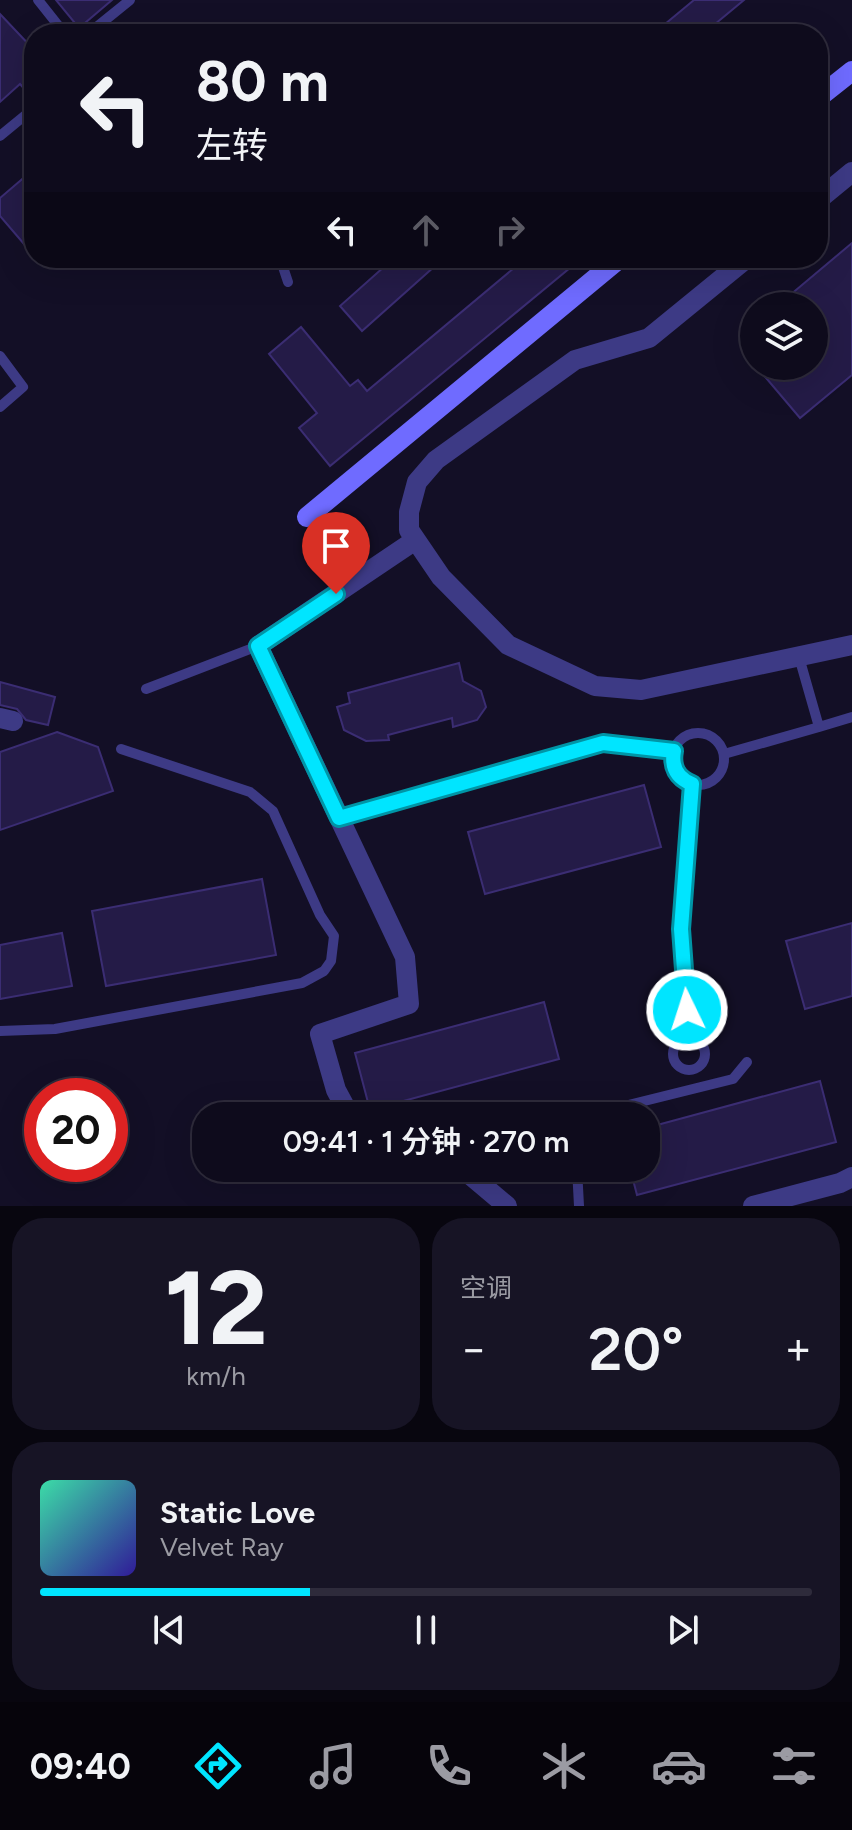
<!DOCTYPE html>
<html lang="zh">
<meta charset="utf-8">
<style>
body{margin:0;font-family:Figtree,"Noto Sans SC",sans-serif;background:#171425;color:#f1f3f6;height:100vh;display:flex;flex-direction:column;font-size:30px;white-space:nowrap}
*{box-sizing:border-box;margin:0}
p{font-size:26px;color:#9b9ba3}
.icon{flex:none;width:44px;height:44px;fill:none;stroke:currentColor;stroke-width:2;stroke-linecap:round;stroke-linejoin:round}
.map{position:relative;height:1206px;overflow:hidden}
.details{display:flex;flex-direction:column;gap:12px;padding:12px;background:#08060f;flex:1}
.details>*{flex:none}
.top-card{position:absolute;left:24px;top:24px;width:804px;height:244px;border-radius:32px;box-shadow:0 8px 32px #0002,0 0 0 2px #2e2b3b;background:#0e0b1c;color:#f1f3f6;overflow:hidden}
.controls{position:absolute;left:740px;top:292px;display:grid;gap:16px}
.controls a{display:grid;place-items:center;width:88px;height:88px;border-radius:50%;background:#0e0b1c;box-shadow:0 8px 32px #0002,0 0 0 2px #2e2b3b;font-size:40px}
.speed{position:absolute;left:24px;top:1078px;display:flex;gap:16px;font-size:40px;font-weight:700;text-align:center}
.speed>*{display:grid;place-content:center;width:104px;height:104px;border-radius:50%;background:#0e0b1c;box-shadow:0 8px 32px #0002,0 0 0 2px #2e2b3b;line-height:1}
.speed .limit{border:12px solid #d22;background:#fff;color:#111}
.pin{position:absolute;display:grid;place-items:center;width:68px;height:68px;color:#fff;margin:-82px -34px;border-radius:50% 50% 50% 0;rotate:-45deg;box-shadow:0 0 8px #0007}
.pin .icon{rotate:45deg}
.me{position:absolute;width:88px;margin:-44px;rotate:356deg;stroke-linejoin:round;filter:drop-shadow(0 0 6px #0008)}
.turn{display:flex;align-items:center;gap:28px;height:168px;padding:0 40px;font-size:36px}
.turn .icon{width:104px;height:104px;stroke-width:2.5}
.turn b{display:block;font-size:56px;line-height:68px}
.lanes{display:flex;align-items:center;height:76px;padding:0 40px;background:#0003;justify-content:center;gap:40px;direction:ltr}
.lanes .off{opacity:.35}
.big{font-size:60px;font-weight:600;line-height:1.1}
.details .card{flex:1;display:flex;flex-direction:column;justify-content:center;gap:12px;min-width:0;padding:0 28px;border-radius:32px;background:#171425}
.details .dial{align-items:center;gap:0}
.dial b{font-size:104px;line-height:1}
.song{display:flex;align-items:center;gap:24px}
.cover{width:96px;height:96px;border-radius:12px;background:linear-gradient(135deg,hsl(160 70% 55%),hsl(250 70% 35%))}
.played{height:8px;border-radius:4px;background:linear-gradient(90deg,#00e5ff 35%,#2e2b3b 35%)}
.keys{display:flex;justify-content:space-around;direction:ltr}
.heat{display:flex;justify-content:space-between;align-items:center;font-size:44px;direction:ltr}
.details .tiles{flex:1;display:grid;gap:12px;grid-template-columns:1fr 1fr}
.card:last-child{grid-column:span 2}
.trip{position:absolute;left:192px;top:1102px;width:468px;height:80px;border-radius:32px;background:#0e0b1c;box-shadow:0 8px 32px #0002,0 0 0 2px #2e2b3b;font-weight:600;line-height:80px;text-align:center}
.dock{display:flex;height:128px;justify-content:space-around;align-items:center;background:#06040b;color:#9b9ba3}
.dock .icon{width:56px;height:56px}
.dock .current{color:#00e5ff}
.dock b{font-size:36px;color:#f1f3f6}
.map>svg:first-child{display:block}
.building{fill:#241b47;stroke:#3b2d73;stroke-width:2}
.lines{fill:none;stroke-linecap:round;stroke-linejoin:round}
.lane{stroke:#3d3a85;stroke-width:10}
.street{stroke:#3d3a85;stroke-width:20}
.secondary{stroke:#6f6bff;stroke-width:20}
.route-casing{stroke:#0095a6;stroke-width:20}
.route{stroke:#00e5ff;stroke-width:14}
</style>
<div class="map">
<svg width="852" height="1206" viewBox="0 0 852 1206">
<rect width="100%" height="100%" fill="#130f26"/>
<path class="building" d="M 56,0 L 112,0 L 79,28 Z
M 694,0 L 744,0 L 703,34 L 653,34 Z
M 0,14 L 34,50 L 34,100 L 20,84 L 0,102 Z
M 34,169 L 34,235 L 24,244 L 0,216 L 0,198 Z
M 852,243 L 852,375 L 800,418 L 756,366 L 814,366 L 814,306 L 777,306 Z
M 394,258 L 444,258 L 362,331 L 340,306 Z
M 526,258 L 582,258 L 330,466 L 299,428 L 317,413 L 269,354 L 301,327 L 350,386 L 358,380 L 367,391 Z
M 459,663 L 463,681 L 481,691 L 486,707 L 477,720 L 453,727 L 452,718 L 388,735 L 389,740 L 366,741 L 344,730 L 337,707 L 350,703 L 348,693 Z
M 0,682 L 55,697 L 48,725 L 26,720 L 17,709 L 0,705 Z
M 57,732 L 98,747 L 113,791 L 0,830 L 0,752 Z
M 644,785 L 661,847 L 485,894 L 468,832 Z
M 262,879 L 276,955 L 106,986 L 92,911 Z
M 852,923 L 852,996 L 805,1009 L 786,941 Z
M 62,933 L 72,986 L 0,999 L 0,945 Z
M 544,1002 L 559,1059 L 370,1110 L 355,1053 Z
M 820,1081 L 836,1142 L 637,1195 L 630,1168 L 646,1168 L 646,1128 Z"/>
<g class="lines">
<path class="lane" d="M 38,0 L 65,34
M 88,34 L 130,0
M 0,136 L 34,108
M 280,258 L 288,282
M 0,356 L 23,387 L 0,407
M 799,657 L 819,727 L 852,717
M 146,689 L 258,646
M672 759a26 26 0 1 1 52 0a26 26 0 1 1-52 0Z
M 724,754 L 819,727
M 339,818 L 603,743 L 674,751
M 0,1031 L 55,1029 L 302,983 L 324,971 L 331,961 L 334,936 L 320,915 L 273,811 L 250,792 L 121,749
M 689,1037 L 681,929 L 692,784
M673 1054a16 16 0 1 1 32 0a16 16 0 1 1-32 0Z
M 584,1116 L 733,1079 L 747,1062
M 577,1168 L 579,1206"/>
<path class="street" d="M 818,200 L 852,172
M 747,258 L 649,338 L 575,360 L 436,460 L 417,482 L 409,512 L 409,530 L 441,577 L 508,645 L 595,686 L 641,690 L 852,645
M 0,718 L 13,721
M 350,1116 L 336,1090 L 320,1034 L 409,1004 L 405,957 L 258,646 L 414,541
M 462,1168 L 507,1206
M 753,1206 L 840,1183 L 852,1177"/>
<path class="secondary" d="M 818,98 L 852,71
M 307,517 L 620,258"/>
</g>
<g class="lines">
<defs>
<path id="route" d="M 336,594 L 258,646 L 339,818 L 603,743 L 674,751 C 671,767 677,778 692,784 L 681,929 L 687,1010"/>
</defs>
<use href="#route" class="route-casing"/>
<use href="#route" class="route"/>
</g>
</svg>
<div class="controls">
<a><svg class="icon" aria-label="layers" viewBox="0 0 24 24"><path d="M12 4l9 5-9 5-9-5zM3 14l9 5 9-5"/></svg></a>
</div>
<div class="speed"><div class="limit">20</div></div>
<div class="pin" style="left:336px;top:594px;background:#d93025"><svg class="icon" aria-label="arrive" viewBox="0 0 24 24"><path d="M6 21V4h12l-3 4 3 4H6"/></svg></div>
<svg class="me" style="left:687px;top:1010px" viewBox="-20 -20 40 40"><circle r="17" fill="#00e5ff" stroke="#fff" stroke-width="3"/><path d="M0-11L8 9 0 5-8 9z" fill="#fff"/></svg>
<div class="trip">09:41 · 1 分钟 · 270 m</div>
<div class="top-card">
<div class="turn"><svg class="icon" aria-label="left" viewBox="0 0 24 24"><path d="M17 20v-9H6M10 6l-5 5 5 5"/></svg><div><b>80 m</b>左转</div></div>
<div class="lanes"><svg class="icon" aria-label="left" viewBox="0 0 24 24"><path d="M17 20v-9H6M10 6l-5 5 5 5"/></svg><svg class="icon off" aria-label="ahead" viewBox="0 0 24 24"><path d="M12 20V5M6 11l6-6 6 6"/></svg><svg class="icon off" aria-label="right" viewBox="0 0 24 24"><path d="M7 20v-9h11M14 6l5 5-5 5"/></svg></div>
</div>
</div>
<section class="details">
<div class="tiles">
<div class="card dial"><b>12</b><p>km/h</p></div>
<div class="card"><p>空调</p>
<div class="heat"><a>−</a><b class="big">20°</b><a>+</a></div>
</div>
<div class="card">
<div class="song"><i class="cover"></i><div><b>Static Love</b><p>Velvet Ray</p></div></div>
<div class="played"></div>
<div class="keys"><svg class="icon" aria-label="previous" viewBox="0 0 24 24"><path d="M18 5L8 12l10 7zM5 5v14"/></svg><svg class="icon" aria-label="pause" viewBox="0 0 24 24"><path d="M8 5v14M16 5v14"/></svg><svg class="icon" aria-label="next" viewBox="0 0 24 24"><path d="M6 5l10 7-10 7zM19 5v14"/></svg></div>
</div>
</div>
</section>
<nav class="dock">
<b>09:40</b>
<svg class="icon current" aria-label="directions" viewBox="0 0 24 24"><path d="M12 3l9 9-9 9-9-9zM9 14v-3h6M13 9l2 2-2 2"/></svg>
<svg class="icon" aria-label="music" viewBox="0 0 24 24"><path d="M9 18V5l10-2v13"/><circle cx="6" cy="18" r="3"/><circle cx="16" cy="16" r="3"/></svg>
<svg class="icon" aria-label="phone" viewBox="0 0 24 24"><path d="M5 4h4l2 5-3 2q2 4 5 5l2-3 5 2v4C11 20 4 13 5 4z"/></svg>
<svg class="icon" aria-label="climate" viewBox="0 0 24 24"><path d="M12 3v18M4 7l16 10M4 17L20 7"/></svg>
<svg class="icon" aria-label="car" viewBox="0 0 24 24"><path d="M5 17H2v-5l4-1 3-4h7l3 4 3 1v5h-3M9 17h6M6 11h13"/><circle cx="7" cy="17" r="2"/><circle cx="17" cy="17" r="2"/></svg>
<svg class="icon" aria-label="filters" viewBox="0 0 24 24"><path d="M4 7h16M4 17h16"/><circle cx="9" cy="7" r="2"/><circle cx="15" cy="17" r="2"/></svg>
</nav>
